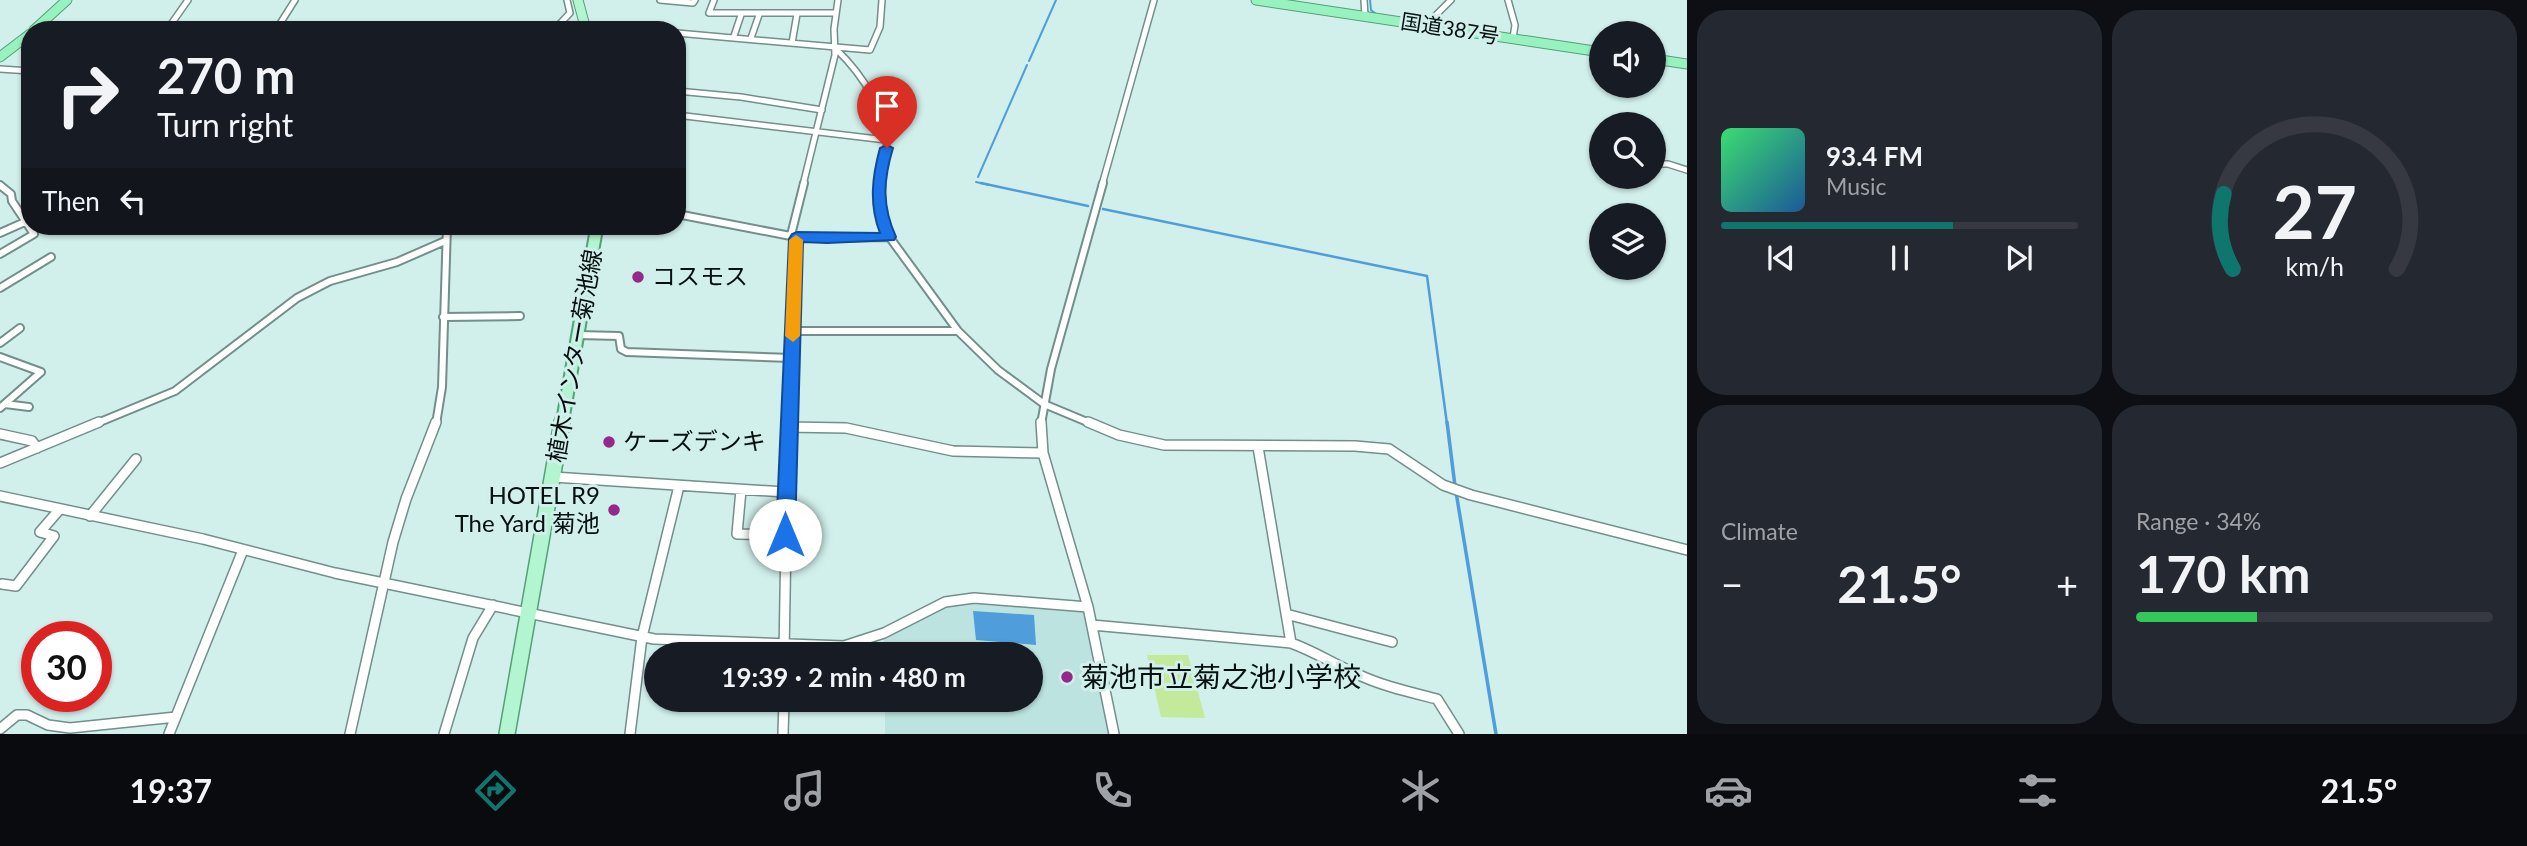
<!DOCTYPE html>
<meta charset="utf-8">
<style>
body{margin:0;font-family:Lato,"Noto Sans JP",sans-serif;background:#242831;color:#f1f3f6;height:100vh;display:flex;flex-direction:column;font-size:26px;white-space:nowrap}
*{box-sizing:border-box;margin:0}
p{font-size:23px;color:#9ea1a6}
.icon{flex:none;width:38px;height:38px;fill:none;stroke:currentColor;stroke-width:2;stroke-linecap:round;stroke-linejoin:round}
.map{position:relative;flex:1;overflow:hidden}
.side{display:flex;flex-direction:column;gap:10px;padding:10px;background:#0d0f14;width:840px}
.side>*{flex:none}
.hud{position:absolute;left:21px;top:21px;width:665px;height:214px;border-radius:28px;box-shadow:0 2px 5px #0004;background:#171b24;color:#f1f3f6;overflow:hidden}
.tools{position:absolute;left:1589px;top:21px;display:grid;gap:14px}
.tools a{display:grid;place-items:center;width:77px;height:77px;border-radius:50%;background:#171b24;box-shadow:0 2px 5px #0004;font-size:35px}
.speed{position:absolute;left:21px;top:621px;display:flex;gap:14px;font-size:35px;font-weight:700;text-align:center}
.speed>*{display:grid;place-content:center;width:91px;height:91px;border-radius:50%;background:#171b24;box-shadow:0 2px 5px #0004;line-height:1}
.speed .limit{border:10px solid #d22;background:#fff;color:#111}
.pin{position:absolute;display:grid;place-items:center;width:60px;height:60px;color:#fff;margin:-72px -30px;border-radius:50% 50% 50% 0;rotate:-45deg;box-shadow:0 0 7px #0007}
.pin .icon{rotate:45deg}
.me{position:absolute;width:77px;margin:-38px;rotate:0deg;stroke-linejoin:round;filter:drop-shadow(0 0 5px #0008)}
.turn{display:flex;align-items:center;gap:24px;height:147px;padding:0 21px;font-size:32px}
.turn .icon{width:91px;height:91px;stroke-width:2.5}
.turn b{display:block;font-size:49px;line-height:60px}
.then{display:flex;align-items:center;height:66px;padding:0 21px;background:#0003;gap:14px;font-size:26px}
.big{font-size:52px;font-weight:700;line-height:1.1}
.side .tile{flex:1;display:flex;flex-direction:column;justify-content:center;gap:10px;min-width:0;padding:0 24px;border-radius:28px;background:#242831}
.side .dial{align-items:center;gap:0}
.dial svg{height:182px;overflow:visible;fill:none;stroke:#363941;stroke-width:7;stroke-linecap:round;text-anchor:middle}
.dial text{fill:#f1f3f6;stroke:none}
.song{display:flex;align-items:center;gap:21px}
.cover{width:84px;height:84px;border-radius:10px;background:linear-gradient(135deg,hsl(140 70% 55%),hsl(210 70% 35%))}
.played{height:7px;border-radius:4px;background:linear-gradient(90deg,#0f766e 65%,#363941 65%)}
.keys{display:flex;justify-content:space-around;direction:ltr}
.heat{display:flex;justify-content:space-between;align-items:center;font-size:38px;direction:ltr}
.charge{height:10px;border-radius:5px;background:linear-gradient(90deg,#34c759 34%,#363941 0)}
.side .tiles{flex:1;display:grid;gap:10px;grid-template-columns:repeat(2,1fr)}
.trip{position:absolute;left:644px;top:642px;width:399px;height:70px;border-radius:35px;background:#171b24;box-shadow:0 2px 5px #0004;font-weight:700;line-height:70px;text-align:center}
.dock{display:flex;height:112px;justify-content:space-around;align-items:center;background:#090b0e;color:#9ea1a6}
.dock .icon{width:49px;height:49px}
.dock .active{color:#0f766e}
.dock b{font-size:32px;color:#f1f3f6}
main{display:flex;flex:1;min-height:0}
.map>svg:first-child{display:block}
.built{fill:#bce3df}
.green{fill:#c3e99a}
.water{fill:#509ddc}
.lines{fill:none;stroke-linecap:round;stroke-linejoin:round}
.stream-far2{stroke:#509ddc;stroke-width:2}
.stream-far1{stroke:#509ddc;stroke-width:2.5}
.stream{stroke:#509ddc;stroke-width:3.5}
.minor-far2-casing{stroke:#738e8b;stroke-width:8}
.minor-far1-casing{stroke:#738e8b;stroke-width:10}
.minor-casing{stroke:#738e8b;stroke-width:12}
.primary-far2-casing{stroke:#54a078;stroke-width:11}
.primary-far1-casing{stroke:#54a078;stroke-width:15}
.primary-casing{stroke:#54a078;stroke-width:18}
.trunk-casing{stroke:#54a078;stroke-width:11}
.minor-far2{stroke:#fff;stroke-width:5}
.minor-far1{stroke:#fff;stroke-width:6}
.minor{stroke:#fff;stroke-width:9}
.primary-far2{stroke:#b2f5d0;stroke-width:9}
.primary-far1{stroke:#b2f5d0;stroke-width:11}
.primary{stroke:#b2f5d0;stroke-width:15}
.trunk{stroke:#98f2c0;stroke-width:9}
.route{fill:#1a73e8;stroke:#114b97;stroke-width:2}
.slow{fill:#f59e0b}
.poi-dot{fill:#95288a;stroke:#d1efeb;stroke-width:2.5}
.labels{text-anchor:middle;stroke-width:6;stroke-linejoin:round;paint-order:stroke}
.far-street-label{font-size:21px;fill:#06100f;stroke:#d1efeb}
.poi-label{font-size:24px;fill:#06100f;stroke:#d1efeb;text-anchor:start}
.street-label{font-size:24px;fill:#06100f;stroke:#d1efeb}
.near-poi-label{font-size:28px;fill:#06100f;stroke:#d1efeb;text-anchor:start}
</style>
<main>
<div class="map">
<svg width="1687" height="734" viewBox="0 0 1687 734">
<rect width="100%" height="100%" fill="#d1efeb"/>
<path class="built" d="M 974,598 L 1088,607 L 1114,734 L 885,734 L 885,700 L 1031,700 L 1031,654 L 884,654 L 884,633 L 945,602 Z"/>
<path class="green" d="M 1147,655 L 1188,655 L 1205,718 L 1161,717 Z"/>
<path class="water" d="M 973,611 L 1034,615 L 1036,645 L 976,640 Z"/>
<g class="lines">
<path class="stream-far2" d="M 1370,0 L 1371,10 L 1376,14
M 1029,61 L 1056,0
M 978,177 L 1027,65
M 976,182 L 989,185"/>
<path class="stream-far1" d="M 981,183 L 1088,206
M 1103,209 L 1427,276 L 1447,424"/>
<path class="stream" d="M 1447,422 L 1455,486
M 1456,492 L 1496,734"/>
<defs>
<path id="minor-far2" d="M 660,0 L 693,3 L 695,0
M 714,0 L 709,13 L 836,13
M 1364,0 L 1365,16
M 1508,0 L 1515,25 L 1513,38
M 1426,25 L 1451,0
M 167,30 L 188,0
M 276,30 L 295,0
M 554,30 L 570,13 L 567,0
M 677,33 L 870,50 L 880,27 L 882,0
M 734,36 L 741,15
M 751,38 L 759,15
M 792,43 L 797,14
M 836,49 C 862,74 890,115 886,152 C 885,163 879,173 878,185
M 0,69 L 30,71
M 677,91 L 741,97 L 822,110
M 677,115 L 886,140
M 1654,164 L 1668,164 L 1687,170
M 803,185 L 835,55 L 834,29 L 838,0
M 1102,185 L 1154,0"/>
<path id="minor-far1" d="M 878,183 L 879,210 L 885,231 L 958,331 L 998,370 L 1044,404 L 1092,424
M 0,185 L 11,194 L 12,201 L 34,234 L 0,254
M 677,214 L 801,238 L 889,237
M 0,233 L 27,221
M 791,235 L 804,183
M 0,288 L 51,257
M 443,317 L 520,316
M 793,331 L 958,331
M 578,335 L 619,336 L 621,349 L 627,352 L 791,358
M 0,343 L 20,328
M 0,357 L 41,372 L 0,408
M 5,404 L 29,407
M 95,424 L 175,391 L 297,298 L 330,281 L 397,262 L 445,241
M 436,424 L 442,387 L 447,226
M 788,424 L 797,237
M 1041,424 L 1051,369 L 1103,183"/>
<path id="minor" d="M 1041,422 L 1043,453 L 1088,607 L 1114,734
M 1088,422 L 1119,435 L 1164,445 L 1355,446 L 1389,449 L 1443,485 L 1471,495 L 1687,550
M 788,427 L 846,428 L 953,451 L 1043,453
M 0,434 L 32,441 L 37,448
M 1258,447 L 1291,643
M 0,463 L 99,422
M 553,477 L 785,492
M 741,490 L 737,534 L 785,535
M 0,496 L 203,539 L 335,573 L 654,639 L 844,646 L 884,633 L 945,602 L 974,598 L 1088,607
M 90,516 L 136,459
M 2,584 L 16,586 L 54,536 L 40,532 L 59,510
M 1286,614 L 1392,642
M 1092,625 L 1291,643 C 1316,652 1333,664 1357,674 C 1382,686 1410,692 1437,699 L 1459,734
M 784,654 L 788,422
M 0,729 L 17,715 L 27,715 L 48,725 L 70,728 L 176,717
M 169,734 L 243,550
M 350,734 L 393,542 L 406,499 L 436,422
M 444,734 L 473,638 L 493,605
M 630,734 L 642,637 L 679,486
M 783,734 L 784,700"/>
<path id="primary-far2" d="M 578,0 L 586,30"/>
<path id="primary-far1" d="M 562,424 L 597,226"/>
<path id="primary" d="M 507,734 L 562,422"/>
<path id="trunk" d="M 1256,0 L 1601,52
M 34,30 L 67,0
M 0,57 L 30,34
M 1654,59 L 1687,64"/>
</defs>
<use href="#minor-far2" class="minor-far2-casing"/>
<use href="#minor-far1" class="minor-far1-casing"/>
<use href="#minor" class="minor-casing"/>
<use href="#primary-far2" class="primary-far2-casing"/>
<use href="#primary-far1" class="primary-far1-casing"/>
<use href="#primary" class="primary-casing"/>
<use href="#trunk" class="trunk-casing"/>
<use href="#minor-far2" class="minor-far2"/>
<use href="#minor-far1" class="minor-far1"/>
<use href="#minor" class="minor"/>
<use href="#primary-far2" class="primary-far2"/>
<use href="#primary-far1" class="primary-far1"/>
<use href="#primary" class="primary"/>
<use href="#trunk" class="trunk"/>
</g>
<path class="route" d="M 887,145 L 893,148 C 883,181 882,206 896,237 L 894,240 L 827,243 L 803,242 L 795,535 L 792,540 L 785,543 L 779,540 L 776,535 L 789,239 L 792,234 L 797,232 L 880,233 C 869,205 872,177 880,148 Z"/>
<path class="slow" d="M 796,235 L 803,240 L 800,336 L 793,342 L 785,336 L 789,240 Z"/>
<g class="poi-dot">
<circle cx="638" cy="277" r="7"/>
<circle cx="609" cy="442" r="7"/>
<circle cx="614" cy="510" r="7"/>
<circle cx="1067" cy="677" r="7"/>
</g>
<g class="labels">
<g class="far-street-label">
<text transform="translate(1450 29) rotate(9)" y="7">国道387号</text>
</g>
<g class="poi-label">
<text x="652" y="285">コスモス</text>
<text x="623" y="450">ケーズデンキ</text>
<text x="600" y="504" text-anchor="end">HOTEL R9<tspan x="600" dy="28">The Yard 菊池</tspan></text>
</g>
<g class="street-label">
<text transform="translate(575 356) rotate(-80)" y="8">植木インター菊池線</text>
</g>
<g class="near-poi-label">
<text x="1081" y="687">菊池市立菊之池小学校</text>
</g>
</g>
</svg>
<div class="tools">
<a><svg class="icon" aria-label="sound" viewBox="0 0 24 24"><path d="M4 9h4l5-4v14l-5-4H4zM17 9q2 3 0 6"/></svg></a>
<a><svg class="icon" aria-label="search" viewBox="0 0 24 24"><circle cx="10" cy="10" r="6"/><path d="M15 15l6 6"/></svg></a>
<a><svg class="icon" aria-label="layers" viewBox="0 0 24 24"><path d="M12 4l9 5-9 5-9-5zM3 14l9 5 9-5"/></svg></a>
</div>
<div class="speed"><div class="limit">30</div></div>
<div class="pin" style="left:887px;top:148px;background:#d93025"><svg class="icon" aria-label="arrive" viewBox="0 0 24 24"><path d="M6 21V4h12l-3 4 3 4H6"/></svg></div>
<svg class="me" style="left:785px;top:535px" viewBox="-20 -20 40 40"><circle r="19" fill="#fff"/><path d="M0-13L10 11 0 6-10 11z" fill="#1a73e8"/></svg>
<div class="trip">19:39 · 2 min · 480 m</div>
<div class="hud">
<div class="turn"><svg class="icon" aria-label="right" viewBox="0 0 24 24"><path d="M7 20v-9h11M14 6l5 5-5 5"/></svg><div><b>270 m</b>Turn right</div></div>
<div class="then">Then<svg class="icon" aria-label="left" viewBox="0 0 24 24"><path d="M17 20v-9H6M10 6l-5 5 5 5"/></svg></div>
</div>
</div>
<section class="side">
<div class="tiles">
<div class="tile">
<div class="song"><i class="cover"></i><div><b>93.4 FM</b><p>Music</p></div></div>
<div class="played"></div>
<div class="keys"><svg class="icon" aria-label="previous" viewBox="0 0 24 24"><path d="M18 5L8 12l10 7zM5 5v14"/></svg><svg class="icon" aria-label="pause" viewBox="0 0 24 24"><path d="M8 5v14M16 5v14"/></svg><svg class="icon" aria-label="next" viewBox="0 0 24 24"><path d="M6 5l10 7-10 7zM19 5v14"/></svg></div>
</div>
<div class="tile dial"><svg viewBox="0 0 100 80">
<path d="M14 69A42 42 0 1 1 86 69"/>
<path d="M14 69A42 42 0 0 1 10 36" stroke="#0f766e"/>
<text x="50" y="56" font-size="32" font-weight="700">27</text>
<text x="50" y="72" font-size="11">km/h</text>
</svg></div>
<div class="tile"><p>Climate</p>
<div class="heat"><a>−</a><b class="big">21.5°</b><a>+</a></div>
</div>
<div class="tile"><p>Range · 34%</p><b class="big">170 km</b><div class="charge"></div></div>
</div>
</section>
</main>
<nav class="dock">
<b>19:37</b>
<svg class="icon active" aria-label="directions" viewBox="0 0 24 24"><path d="M12 3l9 9-9 9-9-9zM9 14v-3h6M13 9l2 2-2 2"/></svg>
<svg class="icon" aria-label="music" viewBox="0 0 24 24"><path d="M9 18V5l10-2v13"/><circle cx="6" cy="18" r="3"/><circle cx="16" cy="16" r="3"/></svg>
<svg class="icon" aria-label="phone" viewBox="0 0 24 24"><path d="M5 4h4l2 5-3 2q2 4 5 5l2-3 5 2v4C11 20 4 13 5 4z"/></svg>
<svg class="icon" aria-label="climate" viewBox="0 0 24 24"><path d="M12 3v18M4 7l16 10M4 17L20 7"/></svg>
<svg class="icon" aria-label="car" viewBox="0 0 24 24"><path d="M5 17H2v-5l4-1 3-4h7l3 4 3 1v5h-3M9 17h6M6 11h13"/><circle cx="7" cy="17" r="2"/><circle cx="17" cy="17" r="2"/></svg>
<svg class="icon" aria-label="filters" viewBox="0 0 24 24"><path d="M4 7h16M4 17h16"/><circle cx="9" cy="7" r="2"/><circle cx="15" cy="17" r="2"/></svg>
<b>21.5°</b>
</nav>
